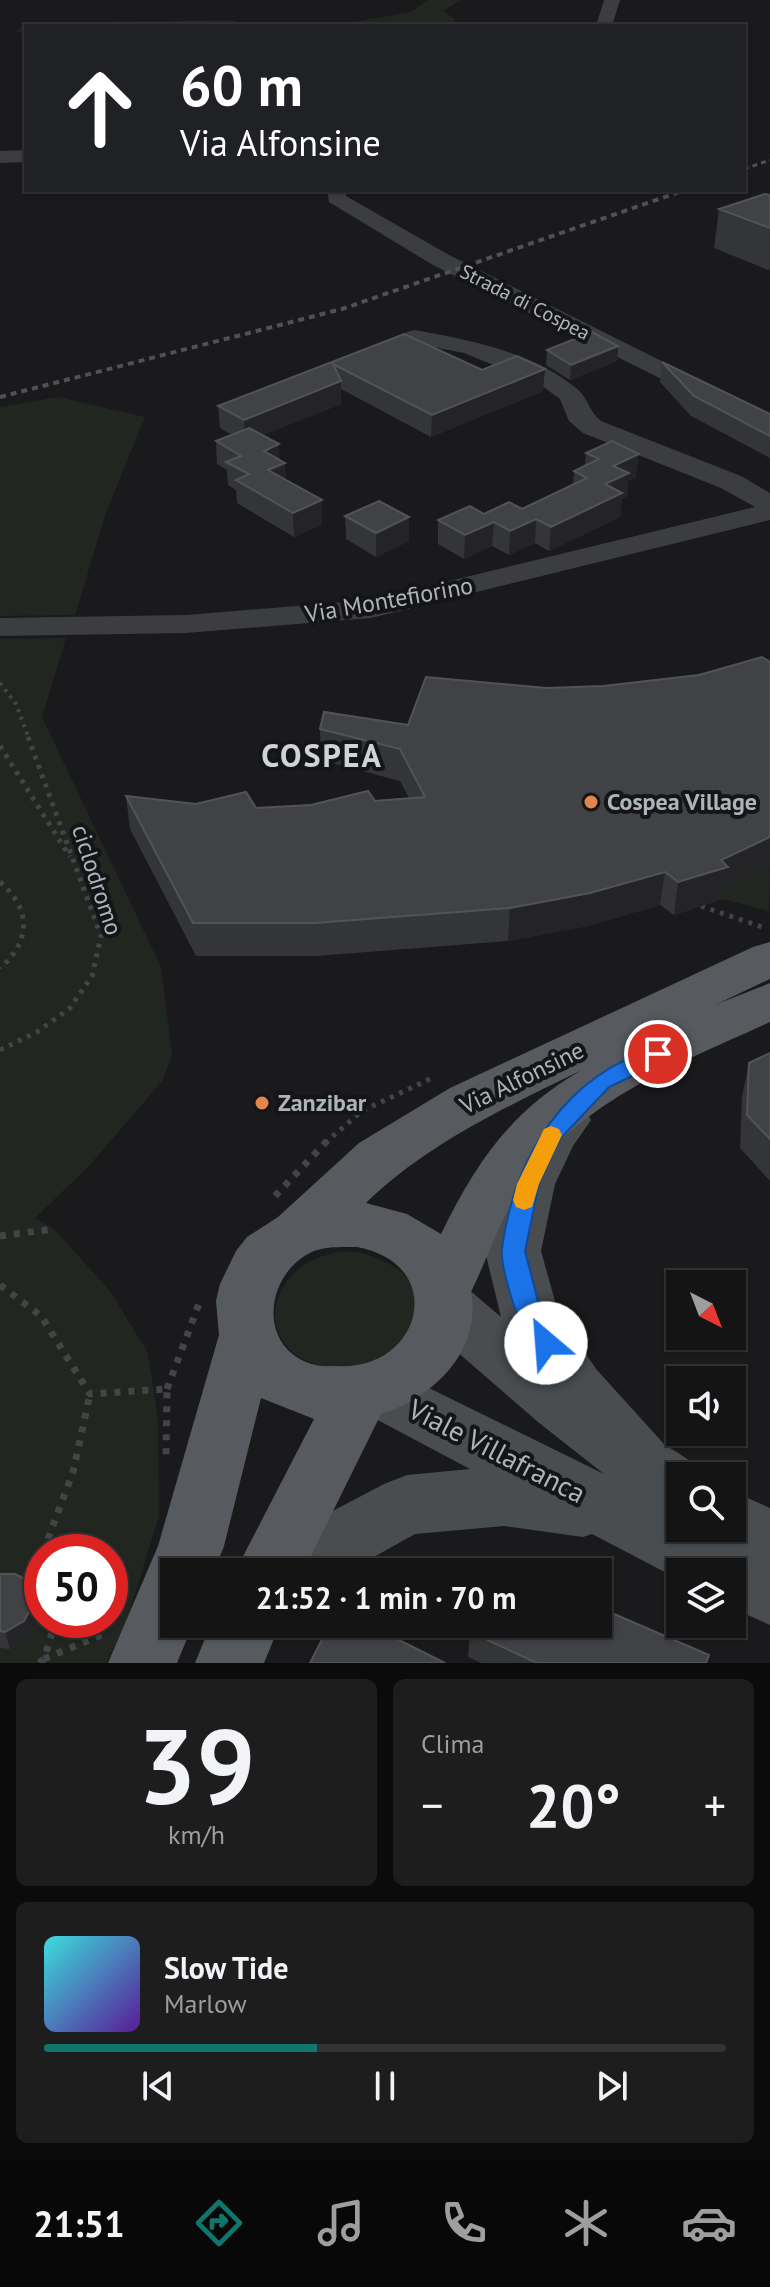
<!DOCTYPE html>
<html lang="it">
<meta charset="utf-8">
<style>
body{margin:0;font-family:"PT Sans",sans-serif;background:#1d1d1e;color:#f1f3f6;height:100vh;display:flex;flex-direction:column;font-size:30px;white-space:nowrap}
*{box-sizing:border-box;margin:0}
p{font-size:26px;color:#9d9ea0}
.icon{flex:none;width:44px;height:44px;fill:none;stroke:currentColor;stroke-width:2;stroke-linecap:round;stroke-linejoin:round}
.map{position:relative;height:1663px;overflow:hidden}
.details{display:flex;flex-direction:column;gap:16px;padding:16px;background:#0b0b0c;flex:1}
.details>*{flex:none}
.banner{position:absolute;left:24px;top:24px;width:722px;height:168px;border-radius:0px;box-shadow:0 2px 6px #0004,0 0 0 2px #333334;background:#202124;color:#fff;overflow:hidden}
.needle{width:52px;rotate:138deg}
.buttons{position:absolute;left:666px;top:1270px;display:grid;gap:16px}
.buttons a{display:grid;place-items:center;width:80px;height:80px;border-radius:0px;background:#141415;box-shadow:0 2px 6px #0004,0 0 0 2px #333334;font-size:40px}
.speed{position:absolute;left:24px;top:1534px;display:flex;gap:16px;font-size:40px;font-weight:700;text-align:center}
.speed>*{display:grid;place-content:center;width:104px;height:104px;border-radius:50%;background:#141415;box-shadow:0 2px 6px #0004,0 0 0 2px #333334;line-height:1}
.speed .limit{border:12px solid #d22;background:#fff;color:#111}
.pin{position:absolute;display:grid;place-items:center;width:68px;height:68px;color:#fff;margin:-34px;border:4px solid #fff;border-radius:50%;box-shadow:0 2px 8px #0007}
.me{position:absolute;width:88px;margin:-44px;rotate:333deg;stroke-linejoin:round;filter:drop-shadow(0 0 6px #0008)}
.turn{display:flex;align-items:center;gap:28px;height:168px;padding:0 24px;font-size:36px}
.turn .icon{width:104px;height:104px;stroke-width:2.5}
.turn b{display:block;font-size:56px;line-height:68px}
.big{font-size:60px;font-weight:600;line-height:1.1}
.details .card{flex:1;display:flex;flex-direction:column;justify-content:center;gap:12px;min-width:0;padding:0 28px;border-radius:12px;background:#1d1d1e}
.details .dial{align-items:center;gap:0}
.dial b{font-size:104px;line-height:1}
.song{display:flex;align-items:center;gap:24px}
.cover{width:96px;height:96px;border-radius:12px;background:linear-gradient(135deg,hsl(180 70% 55%),hsl(270 70% 35%))}
.played{height:8px;border-radius:4px;background:linear-gradient(90deg,#0f766e 40%,#333334 40%)}
.keys{display:flex;justify-content:space-around;direction:ltr}
.heat{display:flex;justify-content:space-between;align-items:center;font-size:44px;direction:ltr}
.details .tiles{flex:1;display:grid;gap:16px;grid-template-columns:1fr 1fr}
.card:last-child{grid-column:span 2}
.trip{position:absolute;left:160px;top:1558px;width:452px;height:80px;border-radius:0px;background:#141415;box-shadow:0 2px 6px #0004,0 0 0 2px #333334;font-weight:600;line-height:80px;text-align:center}
.tabs{display:flex;height:128px;justify-content:space-around;align-items:center;background:#080808;color:#9d9ea0}
.tabs .icon{width:56px;height:56px}
.tabs .active{color:#0f766e}
.tabs b{font-size:36px;color:#f1f3f6}
.map>svg:first-child{display:block}
.green{fill:#212620;fill-rule:evenodd}
.lines{fill:none;stroke-linecap:round;stroke-linejoin:round}
.path-far2{stroke:#414547;stroke-width:4;stroke-dasharray:3 5;stroke-linecap:butt}
.path-far1{stroke:#414547;stroke-width:5;stroke-dasharray:4 6;stroke-linecap:butt}
.path{stroke:#414547;stroke-width:7;stroke-dasharray:6 8;stroke-linecap:butt}
.street{fill:#3b3d40;fill-rule:evenodd}
.secondary{fill:#494d50;fill-rule:evenodd}
.primary{fill:#575b5f;fill-rule:evenodd}
.rail-far1{stroke:#4e5255;stroke-width:3;stroke-dasharray:5 4;stroke-linecap:butt}
.rail{stroke:#4e5255;stroke-width:4;stroke-dasharray:6 5;stroke-linecap:butt}
.wall{fill:#333537}
.shaded-wall{fill:#242426}
.building{fill:#404245;stroke:#515457;stroke-width:2}
.route{fill:#1a73e8;stroke:#114b97;stroke-width:2}
.slow{fill:#f59e0b}
.poi-dot{fill:#e2864b;stroke:#151517;stroke-width:3}
.labels{text-anchor:middle;stroke-width:8;stroke-linejoin:round;paint-order:stroke}
.far-street-label{font-size:20px;fill:#adb5ba;stroke:#151517}
.street-label{font-size:24px;fill:#adb5ba;stroke:#151517}
.poi-label{font-size:24px;font-weight:bold;fill:#adb5ba;stroke:#151517;text-anchor:start}
.near-street-label{font-size:28px;fill:#adb5ba;stroke:#151517}
.district-label{font-size:32px;font-weight:bold;letter-spacing:2px;fill:#ced3d6;stroke:#151517}
</style>
<div class="map">
<svg width="770" height="1663" viewBox="0 0 770 1663">
<rect width="100%" height="100%" fill="#1a1a1c"/>
<path class="green" d="M 429,0 L 461,0 L 443,11 L 454,18 L 454,22 L 446,26 L 333,26 L 410,12 Z
M 233,20 L 236,23 L 302,26 L 26,26 L 26,33 L 16,32 L 25,23 Z
M 58,397 L 145,417 L 106,513 L 75,615 L 0,616 L 0,407 Z
M 66,638 L 42,717 L 161,967 L 172,1055 L 163,1080 L 88,1167 L 35,1218 L 54,1229 L 110,1291 L 147,1351 L 152,1378 L 158,1422 L 159,1516 L 125,1626 L 106,1663 L 0,1663 L 0,639 ZM 42,1552 L 110,1552 L 110,1620 L 42,1620 Z
M 770,866 L 769,911 L 722,899 L 712,889 L 736,882 Z
M 343,1251 C 374,1252 423,1271 417,1312 C 415,1322 410,1332 407,1342 C 392,1351 376,1364 359,1370 C 352,1373 343,1370 335,1369 C 248,1357 260,1263 343,1251 Z"/>
<g class="lines">
<path class="path-far2" d="M 0,683 L 16,704 L 29,739"/>
<path class="path-far1" d="M 0,746 L 70,857
M 0,882 C 31,909 32,940 0,968
M 701,906 L 765,928
M 0,1050 L 37,1032 L 70,1008 L 92,976 L 101,936 L 28,737
M 325,1143 L 362,1111 L 434,1077"/>
<path class="path" d="M 275,1196 L 327,1141
M 0,1236 L 54,1229
M 0,1285 L 41,1316 L 90,1394 L 167,1389 L 166,1456
M 167,1389 L 200,1301
M 43,1552 L 73,1472 L 90,1394
M 42,1555 L 35,1573 L 42,1583
M 44,1659 L 106,1633
M 39,1663 L 44,1659 L 56,1620"/>
<path class="street" d="M 604,0 L 620,0 L 612,26 L 596,26 Z
M 26,150 L 26,162 L 0,163 L 0,151 Z
M 327,190 L 347,190 L 346,196 L 449,255 L 770,415 L 770,433 L 433,265 L 329,202 Z
M 415,330 C 470,340 532,352 576,388 C 588,397 589,412 601,421 L 741,476 L 770,493 L 770,520 L 371,618 L 186,633 L 0,636 L 0,618 L 186,615 L 371,600 L 755,507 L 721,488 L 583,433 L 569,421 L 560,399 L 538,383 L 464,353 L 407,342 L 403,337 L 407,332 Z"/>
<path class="secondary" d="M 565,1100 L 584,1106 L 591,1120 L 573,1146 L 555,1184 L 541,1251 L 558,1312 L 596,1369 L 664,1444 L 703,1469 L 706,1476 L 680,1476 L 680,1528 L 732,1528 L 732,1491 L 770,1508 L 770,1625 L 732,1608 L 732,1572 L 680,1572 L 680,1580 L 592,1534 L 583,1537 L 504,1526 L 415,1534 L 347,1572 L 266,1572 L 276,1549 L 287,1535 L 384,1484 L 407,1475 L 470,1469 L 357,1409 L 348,1390 L 357,1371 L 378,1363 L 604,1474 L 538,1422 L 425,1324 L 417,1306 L 425,1288 L 446,1281 L 467,1288 L 501,1317 L 485,1251 L 501,1184 L 533,1119 L 546,1106 Z"/>
<path class="primary" d="M 770,942 L 770,979 L 717,1004 L 770,983 L 770,1022 C 679,1064 574,1102 518,1192 C 499,1223 487,1259 471,1292 C 482,1352 432,1398 381,1414 L 303,1572 L 235,1572 L 314,1419 L 261,1398 L 224,1546 L 214,1572 L 174,1572 L 174,1624 L 193,1624 L 177,1663 L 108,1663 L 158,1546 L 219,1335 L 216,1301 L 220,1284 L 236,1251 L 247,1237 L 278,1217 L 359,1143 L 450,1088 L 753,947 ZM 580,1071 C 510,1112 476,1163 441,1234 L 407,1214 L 366,1203 C 427,1144 504,1108 580,1071 ZM 357,1247 C 449,1264 422,1371 337,1366 C 329,1366 320,1367 312,1364 C 256,1347 265,1272 314,1251 C 327,1246 343,1247 357,1247 Z
M 211,1624 L 280,1624 L 264,1663 L 195,1663 Z"/>
<path class="rail-far1" d="M 744,169 L 770,160"/>
<path class="rail" d="M 0,397 L 342,309 L 685,190"/>
</g>
<path class="wall" d="M 770,195 L 770,269 L 768,270 L 714,248 L 719,209 Z
M 404,334 L 482,370 L 543,391 L 431,437 L 341,389 L 341,404 L 263,435 L 280,460 L 286,480 L 322,524 L 294,537 L 237,503 L 236,490 L 228,485 L 227,470 L 217,464 L 216,441 L 232,435 L 220,428 L 218,406 Z
M 618,346 L 617,361 L 570,380 L 546,365 L 547,350 Z
M 662,362 L 770,414 L 770,458 L 691,416 L 660,382 Z
M 586,453 L 636,477 L 628,481 L 627,496 L 622,499 L 620,517 L 549,551 L 535,543 L 509,555 L 492,546 L 464,559 L 438,544 L 438,520 L 522,509 L 573,485 L 574,471 L 585,466 Z
M 345,516 L 409,517 L 409,541 L 376,557 L 346,539 Z
M 770,662 L 770,866 L 724,888 L 722,899 L 674,915 L 660,905 L 587,926 L 508,941 L 316,956 L 196,956 L 130,829 L 126,796 L 196,804 L 256,808 L 409,798 L 400,781 L 321,760 L 320,729 L 408,725 L 547,688 L 603,686 L 699,675 Z
M 770,1053 L 770,1181 L 740,1148 L 742,1097 L 749,1063 Z
M 0,1574 L 40,1617 L 29,1638 L 10,1649 L 0,1648 Z
M 470,1632 L 707,1663 L 481,1663 L 468,1657 Z"/>
<path class="shaded-wall" d="M 618,346 L 617,361 L 570,380 L 571,365 Z
M 545,369 L 543,391 L 431,437 L 432,415 Z
M 341,381 L 341,404 L 245,442 L 244,420 Z
M 279,444 L 280,465 L 285,463 L 286,486 L 269,493 L 264,451 Z
M 639,454 L 636,477 L 628,481 L 627,496 L 622,499 L 620,517 L 549,551 L 551,527 L 605,484 L 613,466 Z
M 322,500 L 322,524 L 294,537 L 293,513 Z
M 409,517 L 409,541 L 376,557 L 376,533 Z
M 536,519 L 535,543 L 509,555 L 510,531 Z
M 494,522 L 492,546 L 464,559 L 465,535 Z
M 770,837 L 770,866 L 724,888 L 722,899 L 674,915 L 678,882 L 721,860 Z
M 665,872 L 660,905 L 587,926 L 508,941 L 510,908 Z
M 36,1599 L 40,1617 L 29,1638 L 10,1649 L 5,1632 Z"/>
<path class="building" d="M 765,194 L 770,195 L 770,228 L 719,209 Z
M 592,332 L 618,346 L 571,365 L 547,350 Z
M 404,334 L 482,370 L 517,356 L 545,369 L 432,415 L 333,364 L 341,381 L 244,420 L 218,406 Z
M 662,362 L 770,414 L 770,436 L 694,396 Z
M 249,428 L 279,444 L 264,451 L 285,463 L 268,470 L 322,500 L 293,513 L 236,480 L 249,474 L 226,462 L 241,456 L 216,441 Z
M 612,441 L 639,454 L 613,466 L 629,473 L 605,484 L 622,493 L 551,527 L 536,519 L 510,531 L 494,522 L 465,535 L 438,520 L 470,506 L 484,514 L 509,502 L 522,509 L 587,478 L 574,471 L 599,459 L 586,453 Z
M 379,501 L 409,517 L 376,533 L 345,516 Z
M 762,657 L 770,662 L 770,837 L 721,860 L 728,867 L 678,882 L 665,872 L 590,893 L 510,908 L 315,923 L 193,923 L 126,796 L 196,804 L 246,792 L 256,808 L 311,805 L 368,791 L 375,801 L 425,797 L 400,749 L 320,729 L 324,712 L 408,725 L 426,677 L 547,688 L 603,686 L 699,675 Z
M 770,1053 L 770,1139 L 747,1115 L 749,1063 Z
M 500,1564 L 519,1572 L 496,1572 Z
M 0,1574 L 15,1574 L 29,1581 L 36,1599 L 24,1621 L 5,1632 L 0,1631 Z
M 598,1607 L 709,1655 L 706,1663 L 537,1663 L 470,1632 L 474,1624 L 598,1624 Z
M 330,1624 L 367,1624 L 445,1663 L 310,1663 Z"/>
<path class="route" d="M 658,1047 L 665,1049 L 668,1054 L 665,1060 L 609,1087 L 560,1139 L 539,1184 L 525,1251 L 542,1317 L 558,1343 L 554,1351 C 549,1353 543,1355 537,1351 C 522,1339 499,1266 502,1248 C 515,1155 565,1075 658,1047 Z"/>
<path class="slow" d="M 551,1126 L 559,1129 L 562,1135 L 539,1184 L 532,1207 L 524,1210 L 516,1207 L 513,1200 L 517,1184 L 544,1129 Z"/>
<g class="poi-dot">
<circle cx="591" cy="802" r="8"/>
<circle cx="262" cy="1103" r="8"/>
</g>
<g class="labels">
<g class="far-street-label">
<text transform="translate(525 302) rotate(27)" y="7">Strada di Cospea</text>
</g>
<g class="street-label">
<text transform="translate(389 600) rotate(-10)" y="8">Via Montefiorino</text>
<text transform="translate(97 880) rotate(72)" y="8">ciclodromo</text>
<text transform="translate(522 1078) rotate(-26)" y="8">Via Alfonsine</text>
</g>
<g class="poi-label">
<text x="607" y="810">Cospea Village</text>
<text x="278" y="1111">Zanzibar</text>
</g>
<g class="near-street-label">
<text transform="translate(497 1451) rotate(27)" y="10">Viale Villafranca</text>
</g>
<g class="district-label">
<text x="322" y="767">COSPEA</text>
</g>
</g>
</svg>
<div class="buttons">
<a><svg class="needle" viewBox="-14 -14 28 28"><path d="M0-13l5 13h-10z" fill="#e53935"/><path d="M0 13l5-13h-10z" fill="#9d9ea0"/></svg></a>
<a><svg class="icon" aria-label="sound" viewBox="0 0 24 24"><path d="M4 9h4l5-4v14l-5-4H4zM17 9q2 3 0 6"/></svg></a>
<a><svg class="icon" aria-label="search" viewBox="0 0 24 24"><circle cx="10" cy="10" r="6"/><path d="M15 15l6 6"/></svg></a>
<a><svg class="icon" aria-label="layers" viewBox="0 0 24 24"><path d="M12 4l9 5-9 5-9-5zM3 14l9 5 9-5"/></svg></a>
</div>
<div class="speed"><div class="limit">50</div></div>
<div class="pin" style="left:658px;top:1054px;background:#d93025"><svg class="icon" aria-label="arrive" viewBox="0 0 24 24"><path d="M6 21V4h12l-3 4 3 4H6"/></svg></div>
<svg class="me" style="left:546px;top:1343px" viewBox="-20 -20 40 40"><circle r="19" fill="#fff"/><path d="M0-13L10 11 0 6-10 11z" fill="#1a73e8"/></svg>
<div class="trip">21:52 · 1 min · 70 m</div>
<div class="banner">
<div class="turn"><svg class="icon" aria-label="ahead" viewBox="0 0 24 24"><path d="M12 20V5M6 11l6-6 6 6"/></svg><div><b>60 m</b>Via Alfonsine</div></div>
</div>
</div>
<section class="details">
<div class="tiles">
<div class="card dial"><b>39</b><p>km/h</p></div>
<div class="card"><p>Clima</p>
<div class="heat"><a>−</a><b class="big">20°</b><a>+</a></div>
</div>
<div class="card">
<div class="song"><i class="cover"></i><div><b>Slow Tide</b><p>Marlow</p></div></div>
<div class="played"></div>
<div class="keys"><svg class="icon" aria-label="previous" viewBox="0 0 24 24"><path d="M18 5L8 12l10 7zM5 5v14"/></svg><svg class="icon" aria-label="pause" viewBox="0 0 24 24"><path d="M8 5v14M16 5v14"/></svg><svg class="icon" aria-label="next" viewBox="0 0 24 24"><path d="M6 5l10 7-10 7zM19 5v14"/></svg></div>
</div>
</div>
</section>
<nav class="tabs">
<b>21:51</b>
<svg class="icon active" aria-label="directions" viewBox="0 0 24 24"><path d="M12 3l9 9-9 9-9-9zM9 14v-3h6M13 9l2 2-2 2"/></svg>
<svg class="icon" aria-label="music" viewBox="0 0 24 24"><path d="M9 18V5l10-2v13"/><circle cx="6" cy="18" r="3"/><circle cx="16" cy="16" r="3"/></svg>
<svg class="icon" aria-label="phone" viewBox="0 0 24 24"><path d="M5 4h4l2 5-3 2q2 4 5 5l2-3 5 2v4C11 20 4 13 5 4z"/></svg>
<svg class="icon" aria-label="climate" viewBox="0 0 24 24"><path d="M12 3v18M4 7l16 10M4 17L20 7"/></svg>
<svg class="icon" aria-label="car" viewBox="0 0 24 24"><path d="M5 17H2v-5l4-1 3-4h7l3 4 3 1v5h-3M9 17h6M6 11h13"/><circle cx="7" cy="17" r="2"/><circle cx="17" cy="17" r="2"/></svg>
</nav>
